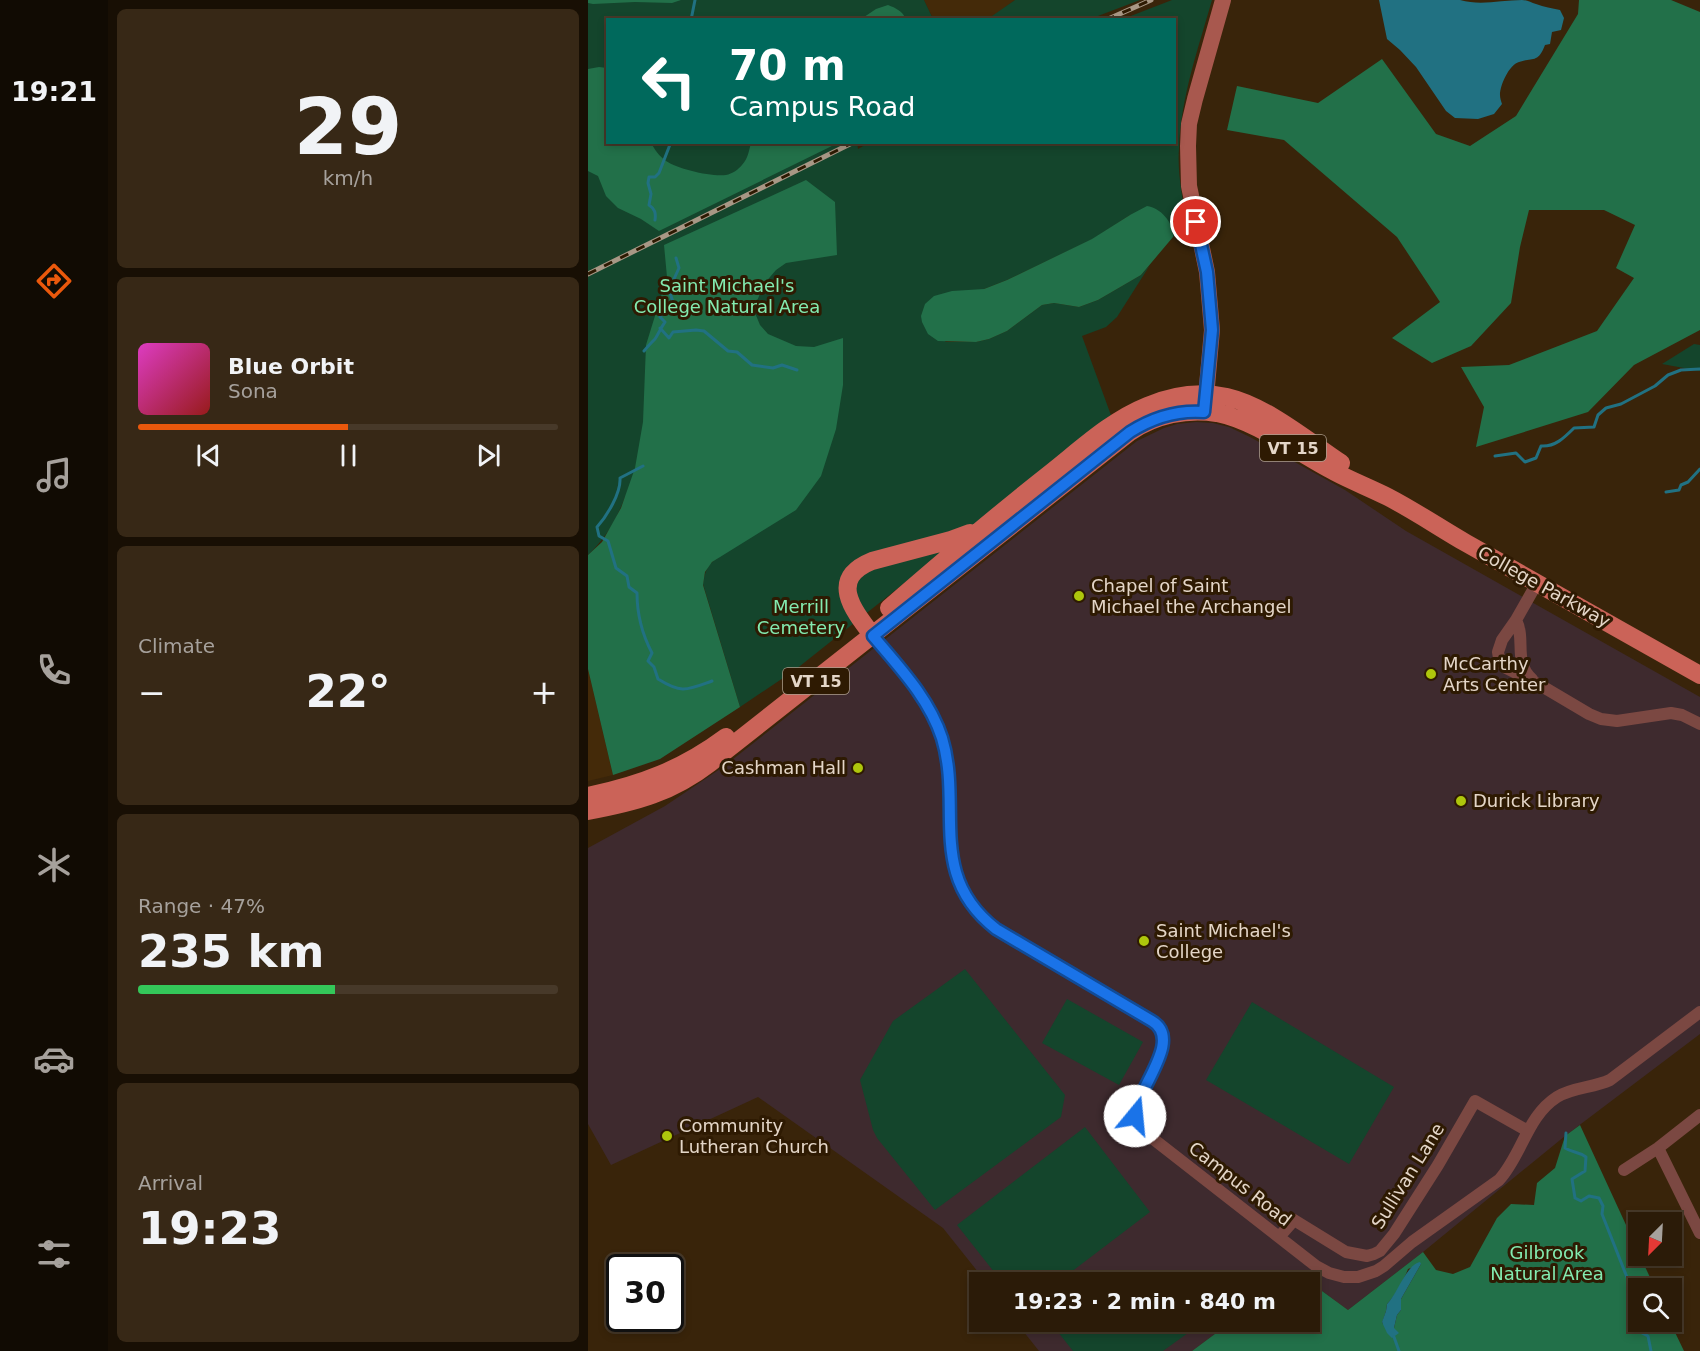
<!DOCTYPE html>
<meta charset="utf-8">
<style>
body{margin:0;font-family:"DejaVu Sans",sans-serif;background:#372816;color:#f1f3f6;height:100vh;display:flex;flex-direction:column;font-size:22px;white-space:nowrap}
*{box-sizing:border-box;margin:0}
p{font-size:20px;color:#a6a19c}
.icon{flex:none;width:33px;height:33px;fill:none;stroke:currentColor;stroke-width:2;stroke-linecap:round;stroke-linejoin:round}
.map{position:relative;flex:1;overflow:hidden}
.side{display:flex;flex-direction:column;gap:9px;padding:9px;background:#180f04;width:480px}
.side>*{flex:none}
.guide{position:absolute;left:18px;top:18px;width:570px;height:126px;border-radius:0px;box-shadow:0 3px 9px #0003,0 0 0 2px #473929;background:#00695c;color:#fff;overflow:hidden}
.needle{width:39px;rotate:204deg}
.fabs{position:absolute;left:1040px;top:1212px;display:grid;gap:12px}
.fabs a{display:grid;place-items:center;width:54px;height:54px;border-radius:0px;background:#2b1b08;box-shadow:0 3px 9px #0003,0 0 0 2px #473929;font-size:30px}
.speed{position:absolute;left:18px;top:1254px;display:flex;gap:12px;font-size:30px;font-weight:700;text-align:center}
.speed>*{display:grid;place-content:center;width:78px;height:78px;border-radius:50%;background:#2b1b08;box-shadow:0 3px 9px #0003,0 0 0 2px #473929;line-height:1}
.speed .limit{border:3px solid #111;border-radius:9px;background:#fff;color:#111}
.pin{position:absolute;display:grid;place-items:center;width:51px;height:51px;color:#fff;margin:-26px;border:3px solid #fff;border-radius:50%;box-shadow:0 2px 6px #0007}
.me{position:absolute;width:66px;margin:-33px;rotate:17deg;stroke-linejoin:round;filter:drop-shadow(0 0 4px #0008)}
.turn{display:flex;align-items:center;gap:21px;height:126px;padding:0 24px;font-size:27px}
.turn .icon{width:78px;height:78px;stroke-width:2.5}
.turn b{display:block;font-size:42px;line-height:51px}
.big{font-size:45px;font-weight:600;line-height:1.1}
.side .tile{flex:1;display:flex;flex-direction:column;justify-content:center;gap:9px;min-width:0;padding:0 21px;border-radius:9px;background:#372816}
.side .dial{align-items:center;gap:0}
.dial b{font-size:78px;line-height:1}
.song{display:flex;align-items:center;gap:18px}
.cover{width:72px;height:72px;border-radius:9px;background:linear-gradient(135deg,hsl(310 70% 55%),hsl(0 70% 35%))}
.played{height:6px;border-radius:3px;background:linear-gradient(90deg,#ea580c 50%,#473929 50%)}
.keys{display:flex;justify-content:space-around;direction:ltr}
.heat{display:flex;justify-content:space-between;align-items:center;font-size:33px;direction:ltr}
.charge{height:9px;border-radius:4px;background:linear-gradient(90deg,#34c759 47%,#473929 0)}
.trip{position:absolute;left:381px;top:1272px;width:351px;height:60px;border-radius:0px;background:#2b1b08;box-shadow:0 3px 9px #0003,0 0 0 2px #473929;font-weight:600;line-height:60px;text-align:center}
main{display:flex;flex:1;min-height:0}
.tab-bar{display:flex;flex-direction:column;width:108px;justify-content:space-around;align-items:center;background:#110b03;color:#a6a19c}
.tab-bar .icon{width:42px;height:42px}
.tab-bar .active{color:#ea580c}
.tab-bar b{font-size:27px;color:#f1f3f6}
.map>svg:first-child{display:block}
.built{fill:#442a09}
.education{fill:#3e2a2e}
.green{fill:#14452c}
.forest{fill:#227049;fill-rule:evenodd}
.water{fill:#217182}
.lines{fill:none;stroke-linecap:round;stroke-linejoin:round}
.stream{stroke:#217182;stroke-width:3}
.street{stroke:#7b4842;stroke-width:12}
.secondary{stroke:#a8584e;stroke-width:16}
.primary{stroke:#cb6358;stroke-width:18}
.rail-casing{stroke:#a89785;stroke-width:5}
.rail{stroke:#2e1a02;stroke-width:3;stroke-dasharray:9;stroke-linecap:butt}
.route-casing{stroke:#114b97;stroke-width:15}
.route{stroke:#1a73e8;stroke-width:10}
.poi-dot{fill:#aec60c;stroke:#2e1a02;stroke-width:2}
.labels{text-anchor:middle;stroke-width:6;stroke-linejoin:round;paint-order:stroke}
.shield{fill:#2e1a02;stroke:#ad9e8d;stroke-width:1.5}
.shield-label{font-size:16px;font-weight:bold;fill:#e4d6c8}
.park-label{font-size:18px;fill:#83ebb0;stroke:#2e1a02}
.poi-label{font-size:18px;fill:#e4d6c8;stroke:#2e1a02;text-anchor:start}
.street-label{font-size:18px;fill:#e4d6c8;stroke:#2e1a02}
</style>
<main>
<nav class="tab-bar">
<b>19:21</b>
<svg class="icon active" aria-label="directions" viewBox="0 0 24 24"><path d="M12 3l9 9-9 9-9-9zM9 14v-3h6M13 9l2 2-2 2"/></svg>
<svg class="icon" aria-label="music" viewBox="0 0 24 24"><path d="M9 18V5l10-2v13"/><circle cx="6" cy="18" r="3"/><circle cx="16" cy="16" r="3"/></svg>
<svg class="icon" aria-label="phone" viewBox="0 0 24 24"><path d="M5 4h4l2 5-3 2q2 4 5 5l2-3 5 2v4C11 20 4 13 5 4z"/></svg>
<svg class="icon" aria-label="climate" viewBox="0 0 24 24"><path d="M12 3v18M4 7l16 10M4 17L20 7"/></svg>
<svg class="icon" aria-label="car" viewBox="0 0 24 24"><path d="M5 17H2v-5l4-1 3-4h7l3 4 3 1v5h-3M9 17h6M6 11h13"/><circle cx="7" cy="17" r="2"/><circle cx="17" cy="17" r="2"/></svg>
<svg class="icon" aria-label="filters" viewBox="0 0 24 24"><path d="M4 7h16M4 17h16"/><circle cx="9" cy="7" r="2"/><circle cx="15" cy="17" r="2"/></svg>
</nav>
<section class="side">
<div class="tile dial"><b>29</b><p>km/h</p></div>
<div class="tile">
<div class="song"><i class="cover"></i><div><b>Blue Orbit</b><p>Sona</p></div></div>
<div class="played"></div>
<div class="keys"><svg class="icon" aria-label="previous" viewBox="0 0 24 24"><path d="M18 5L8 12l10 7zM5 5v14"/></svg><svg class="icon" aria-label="pause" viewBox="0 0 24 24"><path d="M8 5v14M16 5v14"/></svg><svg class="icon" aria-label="next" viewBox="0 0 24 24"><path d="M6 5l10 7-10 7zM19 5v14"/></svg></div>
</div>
<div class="tile"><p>Climate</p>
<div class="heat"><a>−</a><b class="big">22°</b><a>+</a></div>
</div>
<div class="tile"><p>Range · 47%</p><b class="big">235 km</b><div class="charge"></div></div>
<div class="tile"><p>Arrival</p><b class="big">19:23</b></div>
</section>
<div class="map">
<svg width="1112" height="1351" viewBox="0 0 1112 1351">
<rect width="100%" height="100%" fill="#39240a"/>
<path class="built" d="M 336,0 L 427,0 L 400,20 L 345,19 Z
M 0,669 L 25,775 L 0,781 Z"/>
<path class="education" d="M 608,422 L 625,423 L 641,427 L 662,437 L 757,490 L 818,531 L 1112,697 L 1112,1034 L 977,1136 L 835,1252 L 760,1310 L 708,1272 L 694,1282 L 398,1282 L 355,1228 L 170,1097 L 23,1165 L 0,1124 L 0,848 L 77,806 L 135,767 L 549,441 L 576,428 L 589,424 Z
M 428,1322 L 643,1322 L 604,1351 L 451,1351 Z"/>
<path class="green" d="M 0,0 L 336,0 L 345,19 L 20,20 L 20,142 L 269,142 L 270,149 L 282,142 L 586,142 L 586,20 L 535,19 L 584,0 L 624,0 C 610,49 593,97 591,148 C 589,173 595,200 599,226 L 585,237 L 585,229 L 542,215 L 505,239 L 419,280 L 396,289 L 357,342 L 388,342 L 401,339 L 419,331 L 454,305 L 466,303 L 491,307 L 510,300 L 553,275 L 562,265 L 529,317 L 518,327 L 494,336 L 524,418 L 207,670 L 152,707 L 115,584 C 117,572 119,564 130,558 L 37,497 C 29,519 17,539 0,555 Z
M 427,0 L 552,0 L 502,19 L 485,19 L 484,18 C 467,13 463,19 447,19 C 432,20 418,20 404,16 Z
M 1106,344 L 1112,345 L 1112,371 L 1074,364 Z
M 377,969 L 477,1095 L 473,1117 L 347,1210 L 289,1138 L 285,1130 L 272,1080 L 305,1021 Z
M 479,999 L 555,1042 L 531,1085 L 454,1043 Z
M 664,1002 L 806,1087 L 761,1164 L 618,1080 Z
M 497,1127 L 562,1212 L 470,1282 L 414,1282 L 369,1225 Z
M 462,1322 L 590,1322 L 600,1333 L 575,1351 L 485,1351 Z"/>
<path class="forest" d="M 0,0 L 93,0 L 84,3 L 47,2 L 5,4 L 0,3 Z
M 991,0 L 1083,0 L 1112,12 L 1112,330 L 1046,365 L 1000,412 L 888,447 L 896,407 L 873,367 L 921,365 L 1009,331 L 1046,278 L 1028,268 L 1047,225 L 1016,210 L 941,210 L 932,247 L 923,303 L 883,346 L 844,363 L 804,338 L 852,302 L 809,237 L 696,140 L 639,130 L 649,86 L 730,103 L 794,59 L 848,134 L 882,146 L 928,116 L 990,14 Z
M 300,5 C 308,8 314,11 318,19 L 273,19 L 288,9 Z
M 11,67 L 19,68 L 20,142 L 63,143 C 67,150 71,156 78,161 C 90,169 123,177 138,175 C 144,174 151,169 154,165 C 160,159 161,150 163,143 L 250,143 L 71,231 L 53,219 L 30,208 L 18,196 L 10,176 L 0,171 L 0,69 Z
M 218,180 L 247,202 L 249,255 L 198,263 L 188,270 L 176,284 L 169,301 L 167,313 L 172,325 L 180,334 L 208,346 L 226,347 L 255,338 L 255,385 L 248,429 L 233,476 L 208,510 L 124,562 L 117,572 L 115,585 L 152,707 L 72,759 L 25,775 L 0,669 L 0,555 L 14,542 L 33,508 L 47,468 L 55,422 L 58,345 L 79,277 L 76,245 Z
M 559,206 C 573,208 586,223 585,237 L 553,275 L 510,300 L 491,307 L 466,303 L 454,305 L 419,331 L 401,339 L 388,342 L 350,341 L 340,334 L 334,322 L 333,316 L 337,304 L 346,296 L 364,291 L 396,289 L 419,280 L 504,239 L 542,215 Z
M 992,1125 L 1050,1251 L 1050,1256 L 1052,1256 L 1067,1288 L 1050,1288 L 1050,1322 L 1082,1322 L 1096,1351 L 604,1351 L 643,1322 L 722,1322 L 722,1282 L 694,1282 L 708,1272 L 760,1310 L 835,1252 L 848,1270 L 865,1274 L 882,1267 L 909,1218 L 923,1204 L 946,1205 L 949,1183 L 967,1168 L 977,1136 ZM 833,1264 L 813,1299 L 813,1310 L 809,1315 L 806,1328 L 794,1323 L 798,1311 L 799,1304 C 807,1296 816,1280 820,1269 Z"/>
<path class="water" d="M 791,0 L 872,0 C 893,6 913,0 934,0 C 940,0 943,3 948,4 C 956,7 964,8 972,10 L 976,18 L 973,30 L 964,32 L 962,44 L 957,45 C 950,64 944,57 931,62 C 921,65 912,85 912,95 C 912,98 913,101 914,104 L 906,114 L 890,119 L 867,118 L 858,111 L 828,67 L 812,50 L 799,39 Z
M 832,1262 L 833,1264 L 813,1299 L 813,1310 L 809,1315 L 806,1328 L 811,1333 L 804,1338 L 799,1333 L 794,1322 L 798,1311 L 799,1304 C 810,1293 818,1265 832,1262 Z"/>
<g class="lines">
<path class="stream" d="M 103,20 L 107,0
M 67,220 C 68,213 67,209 61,205 L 63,194 L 60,183 L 61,177 L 67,177 L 71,173 L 83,142
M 72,328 L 81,338 L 85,332 L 108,330 L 116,331 L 140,351 L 149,352 L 164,365 L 185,368 L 194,365 L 209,370
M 56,351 C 60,346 63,343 67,339 C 69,336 74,326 77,322 L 72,317 L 76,312 L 75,306 L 85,302 L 81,290 L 91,268 L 88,258
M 907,456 L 928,453 L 937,462 L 948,458 L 953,446 C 967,447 976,438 986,428 L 1006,427 L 1010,415 L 1018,408 L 1033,404 L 1067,386 L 1080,375 L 1093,370 L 1112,369
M 55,466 L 32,478 C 33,493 19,516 9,527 L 11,536 L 20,541 L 28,568 L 39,576 L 41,587 L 49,593 C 49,615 54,634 64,653 L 60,661 L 66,667 L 70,679 C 94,694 99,690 124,681
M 1078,492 L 1091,490 L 1093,485 L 1100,482 L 1112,469
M 978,1133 L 977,1148 C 985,1153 990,1151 998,1157 L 997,1171 L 984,1179 L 987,1198 L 993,1201 L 1001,1196 L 1011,1198 L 1015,1206 L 1014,1214 L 1044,1290 L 1041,1299 L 1050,1304
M 1051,1322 L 1052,1332 L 1060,1336 L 1063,1351
M 806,1337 L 811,1351"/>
<path class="street" d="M 949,583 L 928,620 L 914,640 L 910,652 L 911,658 L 913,663 L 918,668 L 952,685 L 1001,714 L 1013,719 L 1029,721 L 1083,713 L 1094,715 L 1112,724
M 928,620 C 938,639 925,663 944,679
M 285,636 C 311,668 341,698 354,738 C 375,808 338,874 408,929 L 569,1024 C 587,1046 556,1083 548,1105 C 545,1121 552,1128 564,1138 L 728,1266 L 741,1273 L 756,1277 L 770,1277 L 788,1271 L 796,1266 L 824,1242 L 911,1180 C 934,1155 939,1116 969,1097 C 985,1087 1005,1088 1022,1080 L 1112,1012
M 1070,1148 L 1112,1233
M 1036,1170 L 1070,1148 L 1112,1115
M 691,1237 L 706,1220 L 758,1252 L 779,1256 L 786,1254 L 792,1251 L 806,1234 L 850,1165 L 887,1101 L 940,1131"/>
<path class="secondary" d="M 617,408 L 624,330 L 619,272 L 601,186 L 600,146 L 601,124 L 607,99 L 635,0"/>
<path class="primary" d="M 301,608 C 355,561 409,515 465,471 C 494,448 524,420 559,406 C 585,395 611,391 639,397 C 678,406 720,441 753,463
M 285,636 C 265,610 240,579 284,561 L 363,540 L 382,533
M 0,796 C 53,785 95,769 138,737
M 0,811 C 48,802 83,793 122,763 L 542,432 C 567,415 599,408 629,413 C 669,421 710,453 747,472 C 764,481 782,488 800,497 C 827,511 852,528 878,543 C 956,587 1034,631 1112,675"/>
<defs>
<path id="rail" d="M 518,20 L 563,0
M 0,274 L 266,142"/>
</defs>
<use href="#rail" class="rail-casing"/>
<use href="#rail" class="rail"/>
</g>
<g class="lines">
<defs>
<path id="route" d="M 547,1116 C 548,1089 596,1040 564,1021 L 408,929 C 338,875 375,807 354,738 C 341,698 311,667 285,636 L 542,432 C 564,418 590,410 616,412 L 624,330 L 619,272 L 608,222"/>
</defs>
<use href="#route" class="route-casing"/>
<use href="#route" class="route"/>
</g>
<g class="poi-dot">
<circle cx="491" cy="596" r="6"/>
<circle cx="843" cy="674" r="6"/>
<circle cx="270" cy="768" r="6"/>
<circle cx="873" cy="801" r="6"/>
<circle cx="556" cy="941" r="6"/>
<circle cx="79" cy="1136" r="6"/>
</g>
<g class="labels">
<g class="shield">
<rect x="672" y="435" width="66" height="26" rx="4.5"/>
<rect x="195" y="668" width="66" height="26" rx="4.5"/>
</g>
<g class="shield-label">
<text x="705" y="454">VT 15</text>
<text x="228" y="687">VT 15</text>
</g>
<g class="park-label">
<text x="139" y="292">Saint Michael's<tspan x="139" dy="21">College Natural Area</tspan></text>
<text x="213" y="613">Merrill<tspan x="213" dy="21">Cemetery</tspan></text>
<text x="959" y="1259">Gilbrook<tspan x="959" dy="21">Natural Area</tspan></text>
</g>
<g class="poi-label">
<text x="503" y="592">Chapel of Saint<tspan x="503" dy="21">Michael the Archangel</tspan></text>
<text x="855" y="670">McCarthy<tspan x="855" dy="21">Arts Center</tspan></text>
<text x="258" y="774" text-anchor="end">Cashman Hall</text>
<text x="885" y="807">Durick Library</text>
<text x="568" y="937">Saint Michael's<tspan x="568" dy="21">College</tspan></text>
<text x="91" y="1132">Community<tspan x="91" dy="21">Lutheran Church</tspan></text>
</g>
<g class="street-label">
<text transform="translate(956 587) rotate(29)" y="6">College Parkway</text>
<text transform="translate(820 1176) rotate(-58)" y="6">Sullivan Lane</text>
<text transform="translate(652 1184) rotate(38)" y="6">Campus Road</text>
</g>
</g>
</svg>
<div class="fabs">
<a><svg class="needle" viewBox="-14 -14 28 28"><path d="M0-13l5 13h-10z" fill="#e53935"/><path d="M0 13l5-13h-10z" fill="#a6a19c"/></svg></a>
<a><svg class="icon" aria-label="search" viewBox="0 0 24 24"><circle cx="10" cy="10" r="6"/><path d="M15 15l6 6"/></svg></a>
</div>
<div class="speed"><div class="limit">30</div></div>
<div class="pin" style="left:608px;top:222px;background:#d93025"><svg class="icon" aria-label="arrive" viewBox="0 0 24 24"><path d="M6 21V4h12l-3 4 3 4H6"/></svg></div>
<svg class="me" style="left:547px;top:1116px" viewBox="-20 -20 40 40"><circle r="19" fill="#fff"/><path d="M0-13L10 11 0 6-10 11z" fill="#1a73e8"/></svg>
<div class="trip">19:23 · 2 min · 840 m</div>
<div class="guide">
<div class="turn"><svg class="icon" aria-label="left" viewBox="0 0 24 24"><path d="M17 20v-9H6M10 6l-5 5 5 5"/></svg><div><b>70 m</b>Campus Road</div></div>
</div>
</div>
</main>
